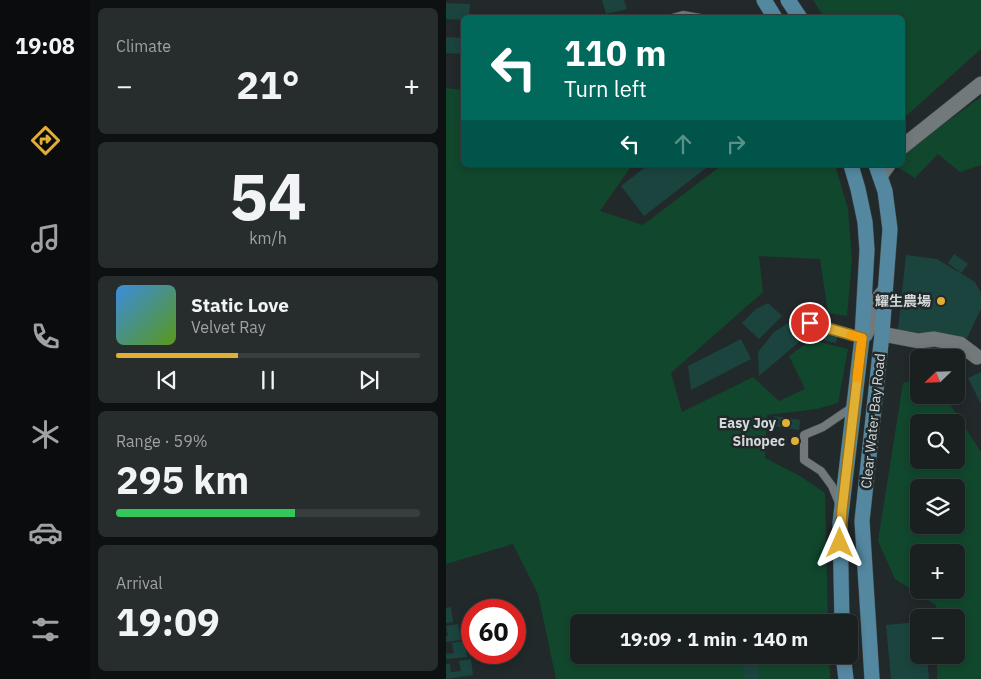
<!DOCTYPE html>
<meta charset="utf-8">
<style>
body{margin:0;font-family:"IBM Plex Sans","Noto Sans TC",sans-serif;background:#272c2d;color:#f1f3f6;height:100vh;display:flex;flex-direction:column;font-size:19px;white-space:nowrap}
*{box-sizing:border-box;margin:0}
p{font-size:16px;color:#9fa2a5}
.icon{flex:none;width:28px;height:28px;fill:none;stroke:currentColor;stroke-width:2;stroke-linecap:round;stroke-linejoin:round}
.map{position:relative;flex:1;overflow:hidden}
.drawer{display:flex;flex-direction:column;gap:8px;padding:8px;background:#0e1112;width:356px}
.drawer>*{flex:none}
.guide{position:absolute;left:15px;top:15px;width:444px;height:152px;border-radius:8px;box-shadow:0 2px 8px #0003,0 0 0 1px #383d3e;background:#00695c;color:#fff;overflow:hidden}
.needle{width:32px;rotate:247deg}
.tools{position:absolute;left:464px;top:349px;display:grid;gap:10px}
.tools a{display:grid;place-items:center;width:55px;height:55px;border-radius:8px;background:#1a1f20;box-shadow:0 2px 8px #0003,0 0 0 1px #383d3e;font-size:25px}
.speed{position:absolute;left:15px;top:599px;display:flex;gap:10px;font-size:25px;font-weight:700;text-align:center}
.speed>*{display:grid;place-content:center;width:65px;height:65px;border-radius:50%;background:#1a1f20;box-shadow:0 2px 8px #0003,0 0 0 1px #383d3e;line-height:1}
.speed .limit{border:8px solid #d22;background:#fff;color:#111}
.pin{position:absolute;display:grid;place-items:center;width:42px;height:42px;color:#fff;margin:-21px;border:2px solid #fff;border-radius:50%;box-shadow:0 1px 5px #0007}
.me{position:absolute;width:55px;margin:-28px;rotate:0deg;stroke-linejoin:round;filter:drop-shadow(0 0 4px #0008)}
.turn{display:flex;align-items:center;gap:18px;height:105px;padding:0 20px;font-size:22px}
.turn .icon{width:65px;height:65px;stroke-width:2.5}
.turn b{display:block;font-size:35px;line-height:42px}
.lanes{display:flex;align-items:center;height:48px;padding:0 20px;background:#0003;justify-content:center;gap:25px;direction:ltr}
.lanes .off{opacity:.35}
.big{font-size:38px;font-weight:700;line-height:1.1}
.drawer .card{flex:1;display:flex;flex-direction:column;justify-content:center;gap:8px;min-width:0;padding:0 18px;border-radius:8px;background:#272c2d}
.drawer .dial{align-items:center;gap:0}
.dial b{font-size:65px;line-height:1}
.song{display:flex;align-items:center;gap:15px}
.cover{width:60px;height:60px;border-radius:8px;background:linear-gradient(135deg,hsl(210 70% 55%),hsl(90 70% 35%))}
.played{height:5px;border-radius:2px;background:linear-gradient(90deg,#e1af34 40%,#383d3e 40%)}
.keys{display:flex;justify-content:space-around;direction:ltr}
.heat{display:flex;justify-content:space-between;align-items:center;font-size:28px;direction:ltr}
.charge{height:8px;border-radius:4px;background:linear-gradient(90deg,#34c759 59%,#383d3e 0)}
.trip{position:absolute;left:124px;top:614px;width:288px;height:50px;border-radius:8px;background:#1a1f20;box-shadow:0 2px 8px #0003,0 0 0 1px #383d3e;font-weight:700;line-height:50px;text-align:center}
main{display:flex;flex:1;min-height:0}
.tab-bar{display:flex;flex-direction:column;width:90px;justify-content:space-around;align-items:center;background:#0a0c0d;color:#9fa2a5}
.tab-bar .icon{width:35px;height:35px}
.tab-bar .on{color:#e1af34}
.tab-bar b{font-size:22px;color:#f1f3f6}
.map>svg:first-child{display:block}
.green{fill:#11472d;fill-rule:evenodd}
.building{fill:#1b443e}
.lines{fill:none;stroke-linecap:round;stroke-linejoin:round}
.service-casing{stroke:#3f4546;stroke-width:9}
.minor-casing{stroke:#3f4546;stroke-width:16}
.primary-casing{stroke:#3f4546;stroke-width:16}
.service{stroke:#71797b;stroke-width:8}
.minor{stroke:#71797b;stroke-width:15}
.primary{stroke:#5488a0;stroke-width:15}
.route-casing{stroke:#927222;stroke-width:12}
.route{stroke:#e1af34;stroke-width:9}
.slow{stroke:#f59e0b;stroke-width:9}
.poi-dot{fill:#e1af34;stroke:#22292a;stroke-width:2}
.labels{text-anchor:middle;stroke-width:5;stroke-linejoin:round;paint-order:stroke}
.poi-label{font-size:14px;font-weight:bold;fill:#d3d8d9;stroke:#22292a;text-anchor:end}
.street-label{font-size:14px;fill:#d3d8d9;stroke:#22292a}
</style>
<main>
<nav class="tab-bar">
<b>19:08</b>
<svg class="icon on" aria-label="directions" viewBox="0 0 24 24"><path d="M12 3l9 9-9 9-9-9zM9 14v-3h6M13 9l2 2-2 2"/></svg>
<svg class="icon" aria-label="music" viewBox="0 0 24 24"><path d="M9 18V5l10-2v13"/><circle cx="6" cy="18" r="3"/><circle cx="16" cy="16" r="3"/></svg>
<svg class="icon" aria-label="phone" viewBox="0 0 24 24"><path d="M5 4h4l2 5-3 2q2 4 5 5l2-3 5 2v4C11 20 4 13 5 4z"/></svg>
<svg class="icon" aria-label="climate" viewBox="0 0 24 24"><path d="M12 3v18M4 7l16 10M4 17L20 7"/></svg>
<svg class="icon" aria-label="car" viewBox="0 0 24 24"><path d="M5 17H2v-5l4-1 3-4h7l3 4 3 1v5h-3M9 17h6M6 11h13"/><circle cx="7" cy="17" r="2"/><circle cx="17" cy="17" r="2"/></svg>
<svg class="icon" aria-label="filters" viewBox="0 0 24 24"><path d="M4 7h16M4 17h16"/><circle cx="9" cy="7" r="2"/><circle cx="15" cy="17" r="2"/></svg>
</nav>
<section class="drawer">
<div class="card"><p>Climate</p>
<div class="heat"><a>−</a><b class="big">21°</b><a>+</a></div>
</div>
<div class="card dial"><b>54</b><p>km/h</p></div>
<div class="card">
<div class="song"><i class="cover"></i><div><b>Static Love</b><p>Velvet Ray</p></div></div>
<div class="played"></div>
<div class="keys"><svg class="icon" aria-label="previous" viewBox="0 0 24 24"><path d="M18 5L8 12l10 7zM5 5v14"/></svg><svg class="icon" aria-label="pause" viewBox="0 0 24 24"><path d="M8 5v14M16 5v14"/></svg><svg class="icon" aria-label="next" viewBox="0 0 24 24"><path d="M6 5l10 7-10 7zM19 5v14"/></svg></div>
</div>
<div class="card"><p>Range · 59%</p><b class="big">295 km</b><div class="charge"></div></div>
<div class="card"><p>Arrival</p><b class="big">19:09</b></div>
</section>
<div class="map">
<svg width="535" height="679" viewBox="0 0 535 679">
<rect width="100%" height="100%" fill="#22292a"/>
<path class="green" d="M 367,0 L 535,0 L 535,49 L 459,117 L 456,114 L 456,18 L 378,17 Z
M 0,88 L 17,90 L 18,165 L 186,165 L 154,211 L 197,225 L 276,165 L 389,165 L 402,209 L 406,260 L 401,316 L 382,313 L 374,259 L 313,256 L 317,292 L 225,373 L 236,412 L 307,377 L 333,401 L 359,389 L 343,356 L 365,340 L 402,349 L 392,403 L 371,409 L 321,415 L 319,458 L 354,476 L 379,493 L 382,622 L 132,622 L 132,655 L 383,655 L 384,679 L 110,679 L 92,594 L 67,544 L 0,564 Z
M 535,97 L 535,165 L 514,172 L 492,154 L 469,178 L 451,167 L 452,165 L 456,165 L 456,157 L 458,153 Z
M 472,378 L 472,395 L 498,395 L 535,452 L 535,679 L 491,679 L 491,655 L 510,655 L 510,618 L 491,617 L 490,605 L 449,579 L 432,541 L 457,383 ZM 510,422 L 510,460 L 472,460 L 472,422 ZM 472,488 L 510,488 L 510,525 L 472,525 ZM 510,552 L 510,590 L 472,590 L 472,552 Z"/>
<path class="building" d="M 156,0 L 178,0 L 181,9 L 160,14 Z
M 0,3 L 24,4 L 23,18 L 18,18 L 18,20 L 0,19 Z
M 0,37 L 18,38 L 18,54 L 0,53 Z
M 202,165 L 264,165 L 198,216 L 175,186 Z
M 508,254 L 522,264 L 515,273 L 502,263 Z
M 460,255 L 491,259 L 529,282 L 535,293 L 535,309 L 521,338 L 452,330 Z
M 322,303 L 336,316 L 313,339 L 296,323 L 310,309 Z
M 344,322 L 392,334 L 390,343 L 360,336 L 313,376 L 312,352 L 328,332 Z
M 295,339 L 305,359 L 245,390 L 242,366 Z
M 535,372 L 535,404 L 522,378 Z
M 328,416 L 354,420 L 353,430 L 326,426 Z
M 5,607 L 7,622 L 0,623 L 0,608 Z
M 472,622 L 472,655 L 481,655 L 483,679 L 445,679 L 440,625 Z
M 12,624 L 15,640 L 0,642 L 0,636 L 2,636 L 0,626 Z
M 18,641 L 21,657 L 0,659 L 0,654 L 8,653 L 6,643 Z
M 25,659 L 27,675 L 0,679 L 0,664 L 4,664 L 5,672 L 15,671 L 13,661 Z
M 311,660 L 313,679 L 299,679 L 297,662 Z"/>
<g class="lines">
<defs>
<path id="service" d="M 226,18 L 237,15 L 254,18
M 364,323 L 416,338 L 422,337 C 434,319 416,306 438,287
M 393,503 L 386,486 L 375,471 L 358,460 L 358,435 L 377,427 L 408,406"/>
<path id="minor" d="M 456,147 L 535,84
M 434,176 L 442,165
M 436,334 L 473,341 L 488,339 L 514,344 L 531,357"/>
<path id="primary" d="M 318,0 L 329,18
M 342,0 L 354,18
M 396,622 L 394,523 L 416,338 L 421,250 L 419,222 L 412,189 L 405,165
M 397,655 L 400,679
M 426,679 L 416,521 L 436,334 L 444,229 L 439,191 L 430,165"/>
</defs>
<use href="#service" class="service-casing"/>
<use href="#minor" class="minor-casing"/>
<use href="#primary" class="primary-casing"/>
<use href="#service" class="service"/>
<use href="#minor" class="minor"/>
<use href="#primary" class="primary"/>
</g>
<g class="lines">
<defs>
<path id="route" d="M 364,323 L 416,338 L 396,510 L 394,543"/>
</defs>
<use href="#route" class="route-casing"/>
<use href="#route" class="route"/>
<path class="slow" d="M 405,335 L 416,338 L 411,378"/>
</g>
<g class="poi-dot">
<circle cx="495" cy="301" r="5"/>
<circle cx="340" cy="423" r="5"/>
<circle cx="349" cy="441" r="5"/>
</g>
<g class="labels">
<g class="poi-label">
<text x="485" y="306">耀生農場</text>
<text x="330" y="428">Easy Joy</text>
<text x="339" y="446">Sinopec</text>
</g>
<g class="street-label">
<text transform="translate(427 421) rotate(-84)" y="5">Clear Water Bay Road</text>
</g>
</g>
</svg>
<div class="tools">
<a><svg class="needle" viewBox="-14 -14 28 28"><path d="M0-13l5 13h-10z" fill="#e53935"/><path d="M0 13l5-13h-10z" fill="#9fa2a5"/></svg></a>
<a><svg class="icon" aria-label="search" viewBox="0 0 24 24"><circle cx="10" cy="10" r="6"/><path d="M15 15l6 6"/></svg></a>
<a><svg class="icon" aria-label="layers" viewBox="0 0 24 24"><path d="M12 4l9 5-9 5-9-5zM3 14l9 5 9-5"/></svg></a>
<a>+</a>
<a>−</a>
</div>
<div class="speed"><div class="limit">60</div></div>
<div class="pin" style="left:364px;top:323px;background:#d93025"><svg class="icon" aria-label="arrive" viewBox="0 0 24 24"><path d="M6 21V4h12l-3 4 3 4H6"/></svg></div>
<svg class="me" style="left:394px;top:543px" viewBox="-20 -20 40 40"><path d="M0-17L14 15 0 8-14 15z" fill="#e1af34" stroke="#fff" stroke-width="4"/></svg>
<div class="trip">19:09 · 1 min · 140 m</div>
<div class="guide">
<div class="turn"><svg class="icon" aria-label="left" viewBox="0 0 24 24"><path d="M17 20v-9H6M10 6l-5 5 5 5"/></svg><div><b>110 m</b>Turn left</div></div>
<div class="lanes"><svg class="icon" aria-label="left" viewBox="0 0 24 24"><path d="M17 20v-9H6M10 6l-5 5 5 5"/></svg><svg class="icon off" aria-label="ahead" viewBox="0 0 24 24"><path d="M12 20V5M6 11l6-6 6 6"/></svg><svg class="icon off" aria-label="right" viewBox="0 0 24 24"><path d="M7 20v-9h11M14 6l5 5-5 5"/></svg></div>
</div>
</div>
</main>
